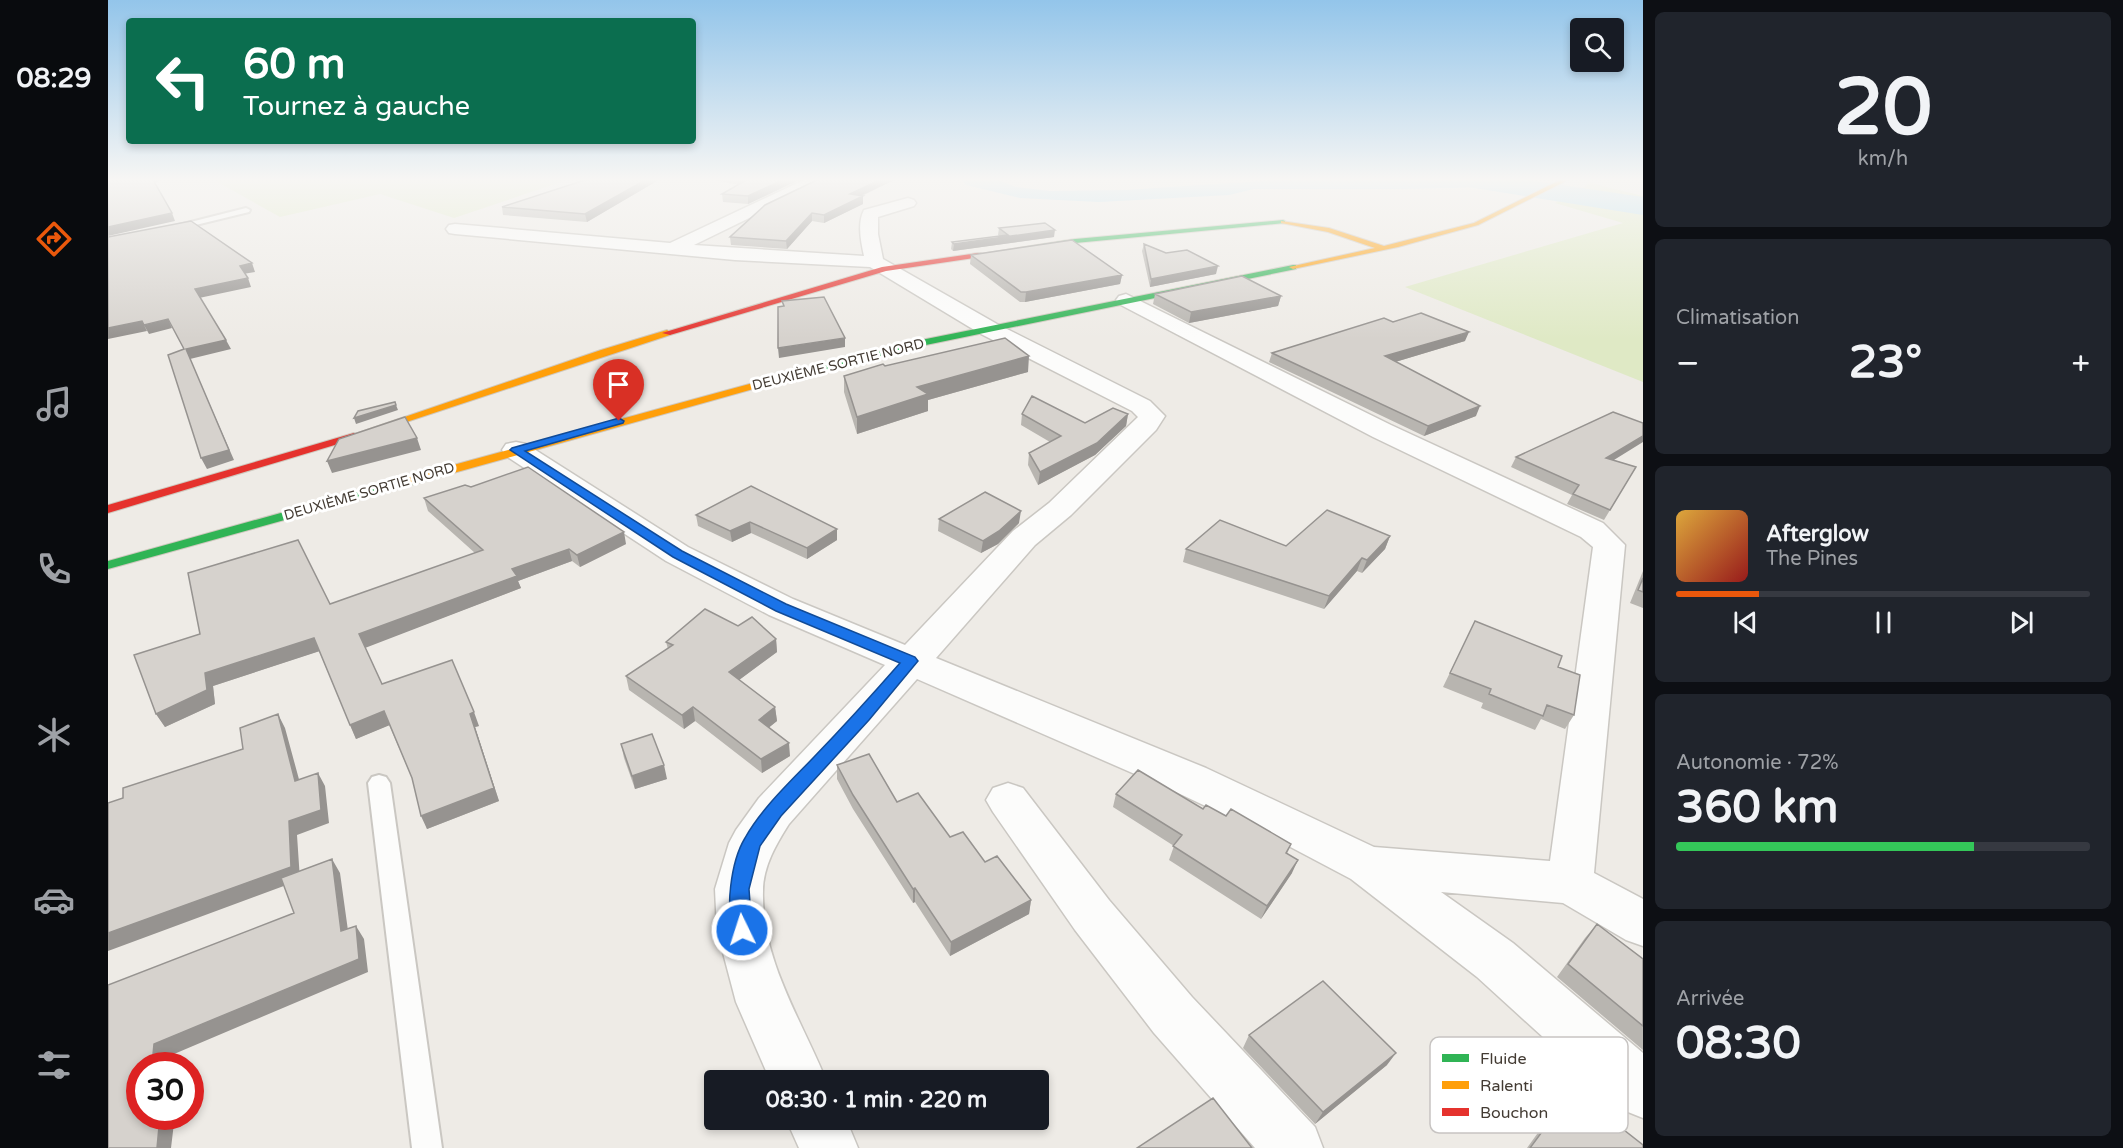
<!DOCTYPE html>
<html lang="fr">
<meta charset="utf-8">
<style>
body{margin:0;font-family:"Varela Round",sans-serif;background:#20242c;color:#f1f3f6;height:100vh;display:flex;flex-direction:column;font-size:22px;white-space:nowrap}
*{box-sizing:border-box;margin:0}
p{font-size:20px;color:#9ea1a6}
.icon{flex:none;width:33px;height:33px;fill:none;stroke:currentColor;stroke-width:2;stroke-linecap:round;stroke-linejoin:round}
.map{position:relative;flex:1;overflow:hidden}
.drawer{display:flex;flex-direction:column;gap:12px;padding:12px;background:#0d0f14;width:480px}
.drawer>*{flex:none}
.banner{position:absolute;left:18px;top:18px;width:570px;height:126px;border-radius:6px;box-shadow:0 3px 9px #0003;background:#0b6e4f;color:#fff;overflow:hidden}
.fabs{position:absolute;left:1462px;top:18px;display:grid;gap:12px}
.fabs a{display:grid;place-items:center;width:54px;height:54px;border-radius:6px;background:#171b24;box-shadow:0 3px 9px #0003;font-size:30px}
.speed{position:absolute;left:18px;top:1052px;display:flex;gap:12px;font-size:30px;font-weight:700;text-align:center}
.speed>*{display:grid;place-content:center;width:78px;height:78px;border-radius:50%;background:#171b24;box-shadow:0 3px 9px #0003;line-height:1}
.speed .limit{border:9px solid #d22;background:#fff;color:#111}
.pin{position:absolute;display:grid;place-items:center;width:51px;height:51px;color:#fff;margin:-62px -26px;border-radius:50% 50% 50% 0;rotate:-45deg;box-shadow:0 0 6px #0007}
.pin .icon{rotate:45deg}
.me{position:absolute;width:66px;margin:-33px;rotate:356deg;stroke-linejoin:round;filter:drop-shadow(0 0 4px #0008)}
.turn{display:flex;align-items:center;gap:21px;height:126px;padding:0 18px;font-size:27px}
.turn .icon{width:78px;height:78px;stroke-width:2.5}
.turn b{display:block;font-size:42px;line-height:51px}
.big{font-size:45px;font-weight:700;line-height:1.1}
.drawer .tile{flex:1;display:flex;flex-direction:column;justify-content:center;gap:9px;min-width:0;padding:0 21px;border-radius:9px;background:#20242c}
.drawer .dial{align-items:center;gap:0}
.dial b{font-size:78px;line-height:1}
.song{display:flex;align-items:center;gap:18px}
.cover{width:72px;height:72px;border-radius:9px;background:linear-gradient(135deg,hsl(40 70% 55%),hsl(0 70% 35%))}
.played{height:6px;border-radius:3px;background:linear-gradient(90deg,#ea580c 20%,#363941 20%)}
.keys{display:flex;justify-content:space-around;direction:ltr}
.heat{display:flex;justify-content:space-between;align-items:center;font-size:33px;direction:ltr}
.charge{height:9px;border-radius:4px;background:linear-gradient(90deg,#34c759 72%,#363941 0)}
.trip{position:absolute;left:596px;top:1070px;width:345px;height:60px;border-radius:6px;background:#171b24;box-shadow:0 3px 9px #0003;font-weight:700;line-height:60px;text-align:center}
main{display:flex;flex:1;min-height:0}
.menu{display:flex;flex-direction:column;width:108px;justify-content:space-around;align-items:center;background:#090b0e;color:#9ea1a6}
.menu .icon{width:42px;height:42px}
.menu .on{color:#ea580c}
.menu b{font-size:27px;color:#f1f3f6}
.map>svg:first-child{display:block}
.green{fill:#dfe9c5}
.water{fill:#b5deee}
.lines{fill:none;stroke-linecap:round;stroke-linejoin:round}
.river{fill:#b5deee;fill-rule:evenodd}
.lane-casing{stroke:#cac7c2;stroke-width:4}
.street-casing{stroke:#cac7c2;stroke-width:3}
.fast-casing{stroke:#cfc8be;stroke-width:2}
.slow-casing{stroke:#cfc8be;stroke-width:2}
.jam-casing{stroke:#cfc8be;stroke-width:2}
.lane{fill:#fcfcfb;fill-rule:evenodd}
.street{fill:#fcfcfb;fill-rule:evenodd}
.fast{fill:#30b455;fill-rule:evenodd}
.slow{fill:#ff9f0a;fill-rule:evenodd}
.jam{fill:#e5322d;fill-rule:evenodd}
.wall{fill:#b8b5b0}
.shaded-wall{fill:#969390}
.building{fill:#d6d2cd;stroke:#969390;stroke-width:1.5}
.route{fill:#1a73e8;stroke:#114b97;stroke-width:1.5}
.labels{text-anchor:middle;stroke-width:6;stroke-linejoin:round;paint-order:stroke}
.far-street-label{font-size:14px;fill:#433b33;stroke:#fff}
.key{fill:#fff;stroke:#c7c4c2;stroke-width:1.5}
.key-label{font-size:16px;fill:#433b33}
</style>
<main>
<nav class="menu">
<b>08:29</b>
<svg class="icon on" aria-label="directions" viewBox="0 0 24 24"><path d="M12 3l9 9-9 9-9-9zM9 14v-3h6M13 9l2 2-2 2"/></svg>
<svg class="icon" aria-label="music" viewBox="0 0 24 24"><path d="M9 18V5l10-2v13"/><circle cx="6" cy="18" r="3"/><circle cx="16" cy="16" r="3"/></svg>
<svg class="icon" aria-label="phone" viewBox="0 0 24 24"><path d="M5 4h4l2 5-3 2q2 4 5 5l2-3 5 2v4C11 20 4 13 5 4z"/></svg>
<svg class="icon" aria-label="climate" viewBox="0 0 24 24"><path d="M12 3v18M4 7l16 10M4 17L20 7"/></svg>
<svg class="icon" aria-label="car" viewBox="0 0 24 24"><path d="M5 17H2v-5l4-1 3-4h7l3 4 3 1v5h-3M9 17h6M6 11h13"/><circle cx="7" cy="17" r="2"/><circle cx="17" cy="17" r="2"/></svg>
<svg class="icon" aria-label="filters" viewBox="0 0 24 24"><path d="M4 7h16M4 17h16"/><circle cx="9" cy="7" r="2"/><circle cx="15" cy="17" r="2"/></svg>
</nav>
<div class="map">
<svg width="1535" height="1148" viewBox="0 0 1535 1148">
<rect width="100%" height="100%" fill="#eeebe6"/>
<path class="green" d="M 465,178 L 346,218 L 272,194 L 172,217 L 104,179 Z
M 1483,183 L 1535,196 L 1535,382 L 1297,287 L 1515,223 L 1447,203 Z"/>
<path class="water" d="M 852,178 L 885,178 L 908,187 L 942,191 L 1018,190 L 1198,178 L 1371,178 L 1419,185 C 1403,193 1386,186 1369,187 C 1295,190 1220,189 1146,189 L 1121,195 L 991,202 L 912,198 L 858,185 Z"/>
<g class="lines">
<path class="river" d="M 1325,178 L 1405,178 L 1535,197 L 1535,215 L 1360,187 L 1337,188 L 1328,186 L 1324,180 Z"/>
<defs>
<path id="lane" d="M 138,208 L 142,210 L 141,212 L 63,231 L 59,228 Z
M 271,775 L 278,777 L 282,783 L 334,1148 L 304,1148 L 260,783 L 264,777 Z"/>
<path id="street" d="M 700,178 L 720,178 L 717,181 L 586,245 L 756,256 C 753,242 749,223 756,210 L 800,198 L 806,200 L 808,203 L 806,206 L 770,217 L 770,234 L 775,259 L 889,324 L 1042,401 L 1057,416 L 1048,430 L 963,515 L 927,545 L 828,658 L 1098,768 L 1266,847 L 1442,861 L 1485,547 L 1473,537 L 1265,437 L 1011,304 L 1008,300 L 1011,296 L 1018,294 L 1283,425 L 1495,523 L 1517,545 L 1486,873 L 1535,899 L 1535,946 L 1518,940 L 1455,903 L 1333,892 L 1405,943 L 1535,1053 L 1535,1118 L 1515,1110 L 1369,977 L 1243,879 L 1173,842 L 1068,792 L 809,679 L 681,824 C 669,843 655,866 655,891 C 653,959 693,1019 718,1080 L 662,1080 L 628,1002 L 609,930 L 607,889 L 621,843 L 628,830 L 651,798 L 777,665 L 661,615 L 558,561 L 398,456 L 394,450 L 398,444 L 408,442 L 418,444 L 580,547 L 685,599 L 797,645 L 905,531 L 941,503 L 1030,417 L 1024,411 L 873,334 L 762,267 L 627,260 L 347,234 L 341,233 L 338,229 L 341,225 L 347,224 L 562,243 Z
M 900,783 L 915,788 L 1001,900 L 1084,997 L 1207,1127 L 1215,1148 L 1147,1148 L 1046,1033 L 967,930 L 885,812 L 878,800 L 885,788 Z
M 678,1119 L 738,1119 L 750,1148 L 691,1148 Z"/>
<path id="fast" d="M 1175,220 L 1177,221 L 1177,223 L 967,243 L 870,257 L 866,255 L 967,239 Z
M 1185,265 L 1188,265 L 1188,269 L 813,346 L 696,375 L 691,372 L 813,340 Z
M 302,477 L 306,478 L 308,481 L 306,484 L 0,569 L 0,561 Z"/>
<path id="slow" d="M 1456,178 L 1464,178 L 1370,225 L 1290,247 L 1185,269 L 1181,267 L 1267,248 L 1220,232 L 1173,223 L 1173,221 L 1221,228 L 1276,246 L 1366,223 Z
M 559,330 L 564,333 L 562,335 L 250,438 L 246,439 L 241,436 L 493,350 Z
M 696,369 L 701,372 L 699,374 L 306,484 L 298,484 L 296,481 L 298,478 Z"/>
<path id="jam" d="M 870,253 L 873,253 L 873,257 L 778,271 L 562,335 L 554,333 L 774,267 Z
M 246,433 L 251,436 L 250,438 L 0,513 L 0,505 Z"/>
</defs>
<use href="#lane" class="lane-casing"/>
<use href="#street" class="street-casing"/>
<use href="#fast" class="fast-casing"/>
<use href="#slow" class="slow-casing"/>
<use href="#jam" class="jam-casing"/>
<use href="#lane" class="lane"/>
<use href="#street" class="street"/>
<use href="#fast" class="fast"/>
<use href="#slow" class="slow"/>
<use href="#jam" class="jam"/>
</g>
<path class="wall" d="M 483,178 L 554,178 L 479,222 L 395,215 L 394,207 Z
M 595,178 L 695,178 L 640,204 L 615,202 L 614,194 L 631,185 Z
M 713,178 L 790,178 L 754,196 L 755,196 L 755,204 L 716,223 L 704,221 L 679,249 L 623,245 L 622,237 Z
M 891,228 L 946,237 L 845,251 L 843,249 L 844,242 L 891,236 L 890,235 Z
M 1036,244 L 1058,253 L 1108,274 L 1042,287 L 1034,251 Z
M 863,255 L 1014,275 L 1012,284 L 917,302 L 912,302 L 862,264 Z
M 1047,294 L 1173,296 L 1170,306 L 1081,323 L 1045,304 Z
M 1285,322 L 1357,341 L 1287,362 L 1368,416 L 1316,436 L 1161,362 L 1164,353 Z
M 777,366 L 920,372 L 820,400 L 820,411 L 749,434 L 736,392 L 736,376 Z
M 914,414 L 977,423 L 1020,414 L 1018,426 L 987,455 L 930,485 L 920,465 L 921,453 L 942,442 L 913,425 Z
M 1408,457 L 1506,460 L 1528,467 L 1496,520 L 1459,504 L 1464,495 L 1403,467 Z
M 643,486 L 729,540 L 699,559 L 643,533 L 624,542 L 590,526 L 588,515 Z
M 316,498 L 518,544 L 472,567 L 464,561 L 410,581 L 413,588 L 257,647 L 274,684 L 371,726 L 367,727 L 391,801 L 319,829 L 304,778 L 281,725 L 248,739 L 211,651 L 105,686 L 107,704 L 57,727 L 48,714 L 222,604 L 367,553 L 320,511 Z
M 831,519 L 911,523 L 890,544 L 873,553 L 830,531 Z
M 1282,536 L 1277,549 L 1254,573 L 1249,571 L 1216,609 L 1075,562 L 1078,549 L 1178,546 Z
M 1535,571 L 1535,608 L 1522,603 Z
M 1367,621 L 1450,667 L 1466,715 L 1457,729 L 1433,719 L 1427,730 L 1373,708 L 1375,703 L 1335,687 Z
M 630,626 L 668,639 L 669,652 L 631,680 L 667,707 L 669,721 L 661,727 L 682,756 L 654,773 L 587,721 L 576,729 L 521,690 L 518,676 L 560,649 L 558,642 Z
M 513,744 L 559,779 L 527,789 L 516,758 Z
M 729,765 L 789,802 L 877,862 L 923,900 L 921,914 L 842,956 L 807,902 L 805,903 L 745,809 L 729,779 Z
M 1008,794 L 1095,809 L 1118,816 L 1183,844 L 1179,854 L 1184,873 L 1153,919 L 1061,860 L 1066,846 L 1005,807 Z
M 1489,924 L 1535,959 L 1535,1050 L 1449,977 L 1477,938 Z
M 1141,1035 L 1279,1065 L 1207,1124 L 1135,1048 Z
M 1465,1090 L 1535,1148 L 1419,1148 L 1452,1102 Z"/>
<path class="shaded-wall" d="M 44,178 L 50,178 L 51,181 L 46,182 Z
M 541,178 L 554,178 L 479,222 L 477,214 Z
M 679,178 L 695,178 L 640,204 L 640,196 Z
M 776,178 L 790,178 L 742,201 L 742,194 Z
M 755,196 L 755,204 L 716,223 L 716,215 Z
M 64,213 L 67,221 L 0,236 L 0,227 Z
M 704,213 L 704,221 L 679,249 L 678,241 Z
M 947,230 L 946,237 L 845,251 L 846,244 Z
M 144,263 L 147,272 L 135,274 L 132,266 Z
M 1110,266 L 1108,274 L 1042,287 L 1043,279 Z
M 1014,275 L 1012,284 L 917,302 L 918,292 Z
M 140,278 L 143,287 L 91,298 L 87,289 Z
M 1173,296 L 1170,306 L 1081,323 L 1083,312 Z
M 60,319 L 64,328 L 41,334 L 36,325 Z
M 34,321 L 39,331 L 0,339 L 0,328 Z
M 1361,332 L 1357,341 L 1274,366 L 1277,356 Z
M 737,338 L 737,347 L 671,358 L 670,348 Z
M 118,340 L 123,349 L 82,359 L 126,460 L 99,469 L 93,458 L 78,349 Z
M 921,356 L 920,372 L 820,400 L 820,411 L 749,434 L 749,417 L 809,387 Z
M 288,405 L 290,410 L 248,424 L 246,418 Z
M 1372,406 L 1368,416 L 1316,436 L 1320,426 Z
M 1020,414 L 1018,426 L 987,455 L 930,485 L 932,472 Z
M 1535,436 L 1535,442 L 1493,468 L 1498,458 Z
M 309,438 L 313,450 L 224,473 L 219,461 Z
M 913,511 L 911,523 L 890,544 L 873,553 L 875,541 Z
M 642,522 L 643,533 L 624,542 L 622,531 Z
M 729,529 L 729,540 L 699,559 L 699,548 Z
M 516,532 L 518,544 L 472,567 L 469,555 Z
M 1282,536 L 1277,549 L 1254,573 L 1259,560 Z
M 461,549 L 464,561 L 410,581 L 413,588 L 257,648 L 251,634 L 404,569 Z
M 1254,558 L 1249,571 L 1216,609 L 1221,596 Z
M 206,638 L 212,651 L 105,686 L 107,704 L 57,727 L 48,714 L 97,673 Z
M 668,639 L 669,652 L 623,686 L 621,672 Z
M 585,707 L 587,721 L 576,729 L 574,715 Z
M 667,707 L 669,721 L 653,734 L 651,720 Z
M 276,711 L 282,725 L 248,739 L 242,725 Z
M 366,712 L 371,726 L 367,727 L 391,801 L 319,829 L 313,816 L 362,714 Z
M 170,714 L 177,728 L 195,794 L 187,781 Z
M 681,743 L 682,756 L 654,773 L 653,759 Z
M 556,765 L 559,779 L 527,789 L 524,776 Z
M 210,773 L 217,786 L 221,823 L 189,835 L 192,880 L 0,951 L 0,933 L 181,821 Z
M 224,859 L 232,873 L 242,945 L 233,931 Z
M 1190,860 L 1184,873 L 1153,919 L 1159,906 Z
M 807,888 L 807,902 L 805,903 L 805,889 Z
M 923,900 L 921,914 L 842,956 L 843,942 Z
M 248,926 L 256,939 L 260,972 L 59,1057 L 58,1065 L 44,1065 L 46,1044 Z
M 1288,1053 L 1279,1065 L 1207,1124 L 1215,1112 Z
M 39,1116 L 59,1116 L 66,1123 L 63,1148 L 49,1148 Z"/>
<path class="building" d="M 0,178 L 44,178 L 64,213 L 0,227 Z
M 483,178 L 541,178 L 477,214 L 394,207 Z
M 634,178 L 679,178 L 640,196 L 614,194 L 640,179 Z
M 713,178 L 776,178 L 742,194 L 755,196 L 716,215 L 704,213 L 678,241 L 622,237 L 657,205 Z
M 83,221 L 144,263 L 132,266 L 140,278 L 87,289 L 118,340 L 78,349 L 121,450 L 93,458 L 60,355 L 76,349 L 60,319 L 36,325 L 34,321 L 0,328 L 0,237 Z
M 937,223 L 947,230 L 846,244 L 844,242 L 900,235 L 891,228 Z
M 964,240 L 1014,275 L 918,292 L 913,292 L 863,255 Z
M 1036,244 L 1058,253 L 1079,250 L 1110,266 L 1043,279 Z
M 1134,276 L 1173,296 L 1083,312 L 1047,294 Z
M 716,297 L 737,338 L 670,348 L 670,307 L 676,306 L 674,301 Z
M 1313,313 L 1361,332 L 1277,356 L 1372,406 L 1320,426 L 1164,353 L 1276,318 L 1285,322 Z
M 897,338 L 921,356 L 809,387 L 820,394 L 749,417 L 736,376 L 775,364 L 777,366 Z
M 924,396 L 977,423 L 1005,408 L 1020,414 L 989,443 L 932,472 L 921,453 L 953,436 L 914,414 Z
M 287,402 L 288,405 L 246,418 L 250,411 Z
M 1505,412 L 1535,423 L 1535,436 L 1498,458 L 1528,467 L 1502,510 L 1465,494 L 1471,485 L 1408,457 Z
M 297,417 L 309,438 L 219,461 L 231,439 Z
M 420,467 L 516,532 L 469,555 L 461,549 L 404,569 L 409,576 L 251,634 L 274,684 L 344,660 L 366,712 L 362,714 L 386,788 L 313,816 L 304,778 L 276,711 L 242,725 L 206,638 L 97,673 L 99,690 L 48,714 L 26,655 L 92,634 L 80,573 L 190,540 L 222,604 L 375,550 L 316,498 L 357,485 L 363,487 Z
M 643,486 L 729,529 L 699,548 L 642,522 L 622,531 L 588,515 Z
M 877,492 L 913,511 L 891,531 L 875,541 L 831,519 Z
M 1219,510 L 1282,536 L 1259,560 L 1254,558 L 1221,596 L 1078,549 L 1112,520 L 1178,546 Z
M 1535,578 L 1535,592 L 1530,590 Z
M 597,609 L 630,626 L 644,617 L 668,639 L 621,672 L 667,707 L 651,720 L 681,743 L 653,759 L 585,707 L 574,715 L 518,676 L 565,645 L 558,642 Z
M 1367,621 L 1454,656 L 1450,667 L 1472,675 L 1466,715 L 1439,705 L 1435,716 L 1381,694 L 1383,689 L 1342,673 Z
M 170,714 L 187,781 L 210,773 L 213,810 L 181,821 L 183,867 L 0,933 L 0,803 L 15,798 L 15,788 L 135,749 L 132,728 Z
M 544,734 L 556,765 L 524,776 L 513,744 Z
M 761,754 L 789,802 L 810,793 L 842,837 L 855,832 L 877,862 L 889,856 L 923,900 L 843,942 L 807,888 L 805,889 L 745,795 L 729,765 Z
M 1030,770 L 1095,809 L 1098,805 L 1118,816 L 1123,809 L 1183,844 L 1178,853 L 1190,860 L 1159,906 L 1065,846 L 1074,835 L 1008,794 Z
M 224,859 L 233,931 L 248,926 L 251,959 L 46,1044 L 44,1065 L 32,1065 L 32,1116 L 52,1116 L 49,1148 L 0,1148 L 0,985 L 186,913 L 173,878 Z
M 1489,924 L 1535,959 L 1535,1026 L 1460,964 Z
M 1215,981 L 1288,1053 L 1215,1112 L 1141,1035 Z
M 1465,1090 L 1535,1145 L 1535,1148 L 1422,1148 Z
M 1105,1098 L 1144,1148 L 1029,1148 Z"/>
<linearGradient id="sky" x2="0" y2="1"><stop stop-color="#93c5ea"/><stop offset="0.53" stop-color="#f7f6f4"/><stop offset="1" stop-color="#f7f6f4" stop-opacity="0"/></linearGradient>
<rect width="1535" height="339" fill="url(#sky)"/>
<path class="route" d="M 511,418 L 516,421 L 515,423 L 417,451 L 574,551 L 678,604 L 807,657 L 810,661 L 761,720 L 673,816 L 652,846 L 641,889 L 644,930 L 641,937 L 634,939 L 627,937 C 616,912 623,861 637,838 C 654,808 681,783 705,758 C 735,727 764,695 792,663 L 668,611 L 565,557 L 402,450 L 404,448 Z"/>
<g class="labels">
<g class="far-street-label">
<text transform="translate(730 364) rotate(-14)" y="5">DEUXIÈME SORTIE NORD</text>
<text transform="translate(261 491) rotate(-16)" y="5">DEUXIÈME SORTIE NORD</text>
</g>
</g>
<rect x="1322" y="1037" width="198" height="96" rx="9" class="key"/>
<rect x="1334" y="1054" width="27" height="8" fill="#30b455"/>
<rect x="1334" y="1081" width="27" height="8" fill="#ff9f0a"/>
<rect x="1334" y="1108" width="27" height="8" fill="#e5322d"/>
<g class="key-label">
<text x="1372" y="1064">Fluide</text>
<text x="1372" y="1091">Ralenti</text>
<text x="1372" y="1118">Bouchon</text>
</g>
</svg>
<div class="fabs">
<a><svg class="icon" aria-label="search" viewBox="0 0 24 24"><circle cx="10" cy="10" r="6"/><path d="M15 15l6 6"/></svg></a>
</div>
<div class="speed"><div class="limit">30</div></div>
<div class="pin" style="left:511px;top:421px;background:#d93025"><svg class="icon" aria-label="arrive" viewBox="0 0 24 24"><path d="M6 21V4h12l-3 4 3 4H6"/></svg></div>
<svg class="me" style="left:634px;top:930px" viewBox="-20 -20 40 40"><circle r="17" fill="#1a73e8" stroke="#fff" stroke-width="3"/><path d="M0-11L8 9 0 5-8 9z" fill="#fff"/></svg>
<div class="trip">08:30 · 1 min · 220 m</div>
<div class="banner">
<div class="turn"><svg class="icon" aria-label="left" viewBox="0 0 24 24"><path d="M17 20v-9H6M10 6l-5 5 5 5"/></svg><div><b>60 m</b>Tournez à gauche</div></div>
</div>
</div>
<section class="drawer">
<div class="tile dial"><b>20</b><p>km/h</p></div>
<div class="tile"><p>Climatisation</p>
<div class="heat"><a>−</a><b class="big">23°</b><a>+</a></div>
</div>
<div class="tile">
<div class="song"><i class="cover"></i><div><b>Afterglow</b><p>The Pines</p></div></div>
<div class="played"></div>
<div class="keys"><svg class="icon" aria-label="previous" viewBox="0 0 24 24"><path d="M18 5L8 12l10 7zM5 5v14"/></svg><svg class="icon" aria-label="pause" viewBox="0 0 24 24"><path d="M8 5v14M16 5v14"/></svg><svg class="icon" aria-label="next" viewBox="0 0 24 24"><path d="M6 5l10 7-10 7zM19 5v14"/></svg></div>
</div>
<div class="tile"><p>Autonomie · 72%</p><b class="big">360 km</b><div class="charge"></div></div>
<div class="tile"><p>Arrivée</p><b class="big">08:30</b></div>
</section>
</main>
